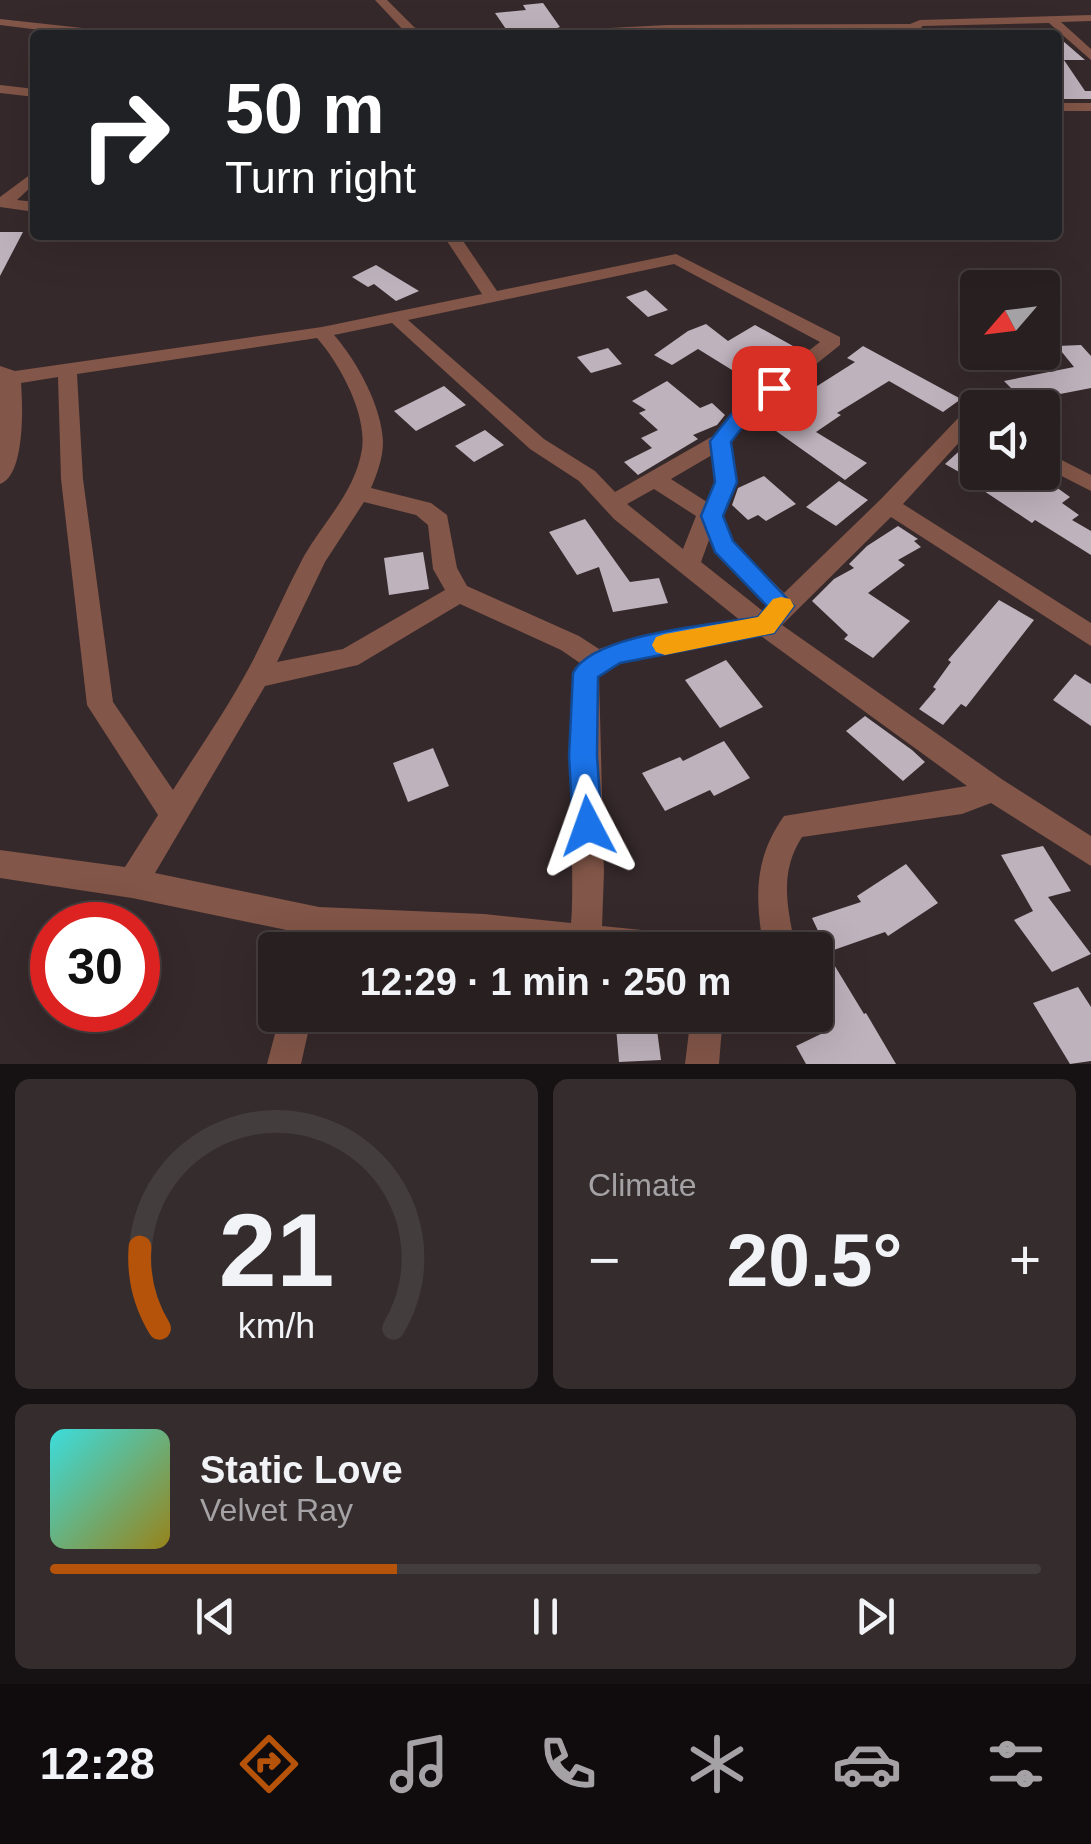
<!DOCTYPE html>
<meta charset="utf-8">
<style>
body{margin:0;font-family:Helvetica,sans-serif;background:#342c2d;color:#f1f3f6;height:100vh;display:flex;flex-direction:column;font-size:38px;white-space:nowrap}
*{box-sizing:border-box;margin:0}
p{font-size:32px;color:#a5a2a5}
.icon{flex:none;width:55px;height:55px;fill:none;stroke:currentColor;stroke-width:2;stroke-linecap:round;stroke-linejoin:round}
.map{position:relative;height:1064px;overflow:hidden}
.side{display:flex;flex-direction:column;gap:15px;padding:15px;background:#161112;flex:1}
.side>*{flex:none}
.banner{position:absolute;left:30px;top:30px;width:1032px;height:210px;border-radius:10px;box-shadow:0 10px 40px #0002,0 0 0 2px #443d3e;background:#202124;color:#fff;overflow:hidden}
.needle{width:65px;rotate:242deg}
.fabs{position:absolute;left:960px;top:270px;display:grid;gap:20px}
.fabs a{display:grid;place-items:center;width:100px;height:100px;border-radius:10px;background:#281f20;box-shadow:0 10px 40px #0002,0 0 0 2px #443d3e;font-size:50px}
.speed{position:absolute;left:30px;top:902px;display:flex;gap:20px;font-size:50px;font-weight:700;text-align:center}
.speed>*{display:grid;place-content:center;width:130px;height:130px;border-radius:50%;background:#281f20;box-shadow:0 10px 40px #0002,0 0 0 2px #443d3e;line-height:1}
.speed .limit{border:15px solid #d22;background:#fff;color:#111}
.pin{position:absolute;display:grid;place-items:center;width:85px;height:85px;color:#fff;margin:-42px;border-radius:20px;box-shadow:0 5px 15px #0006}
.me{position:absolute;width:110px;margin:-55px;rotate:356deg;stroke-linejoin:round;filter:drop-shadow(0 0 8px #0008)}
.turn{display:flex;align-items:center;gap:35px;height:210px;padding:0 30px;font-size:45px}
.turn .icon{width:130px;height:130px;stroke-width:2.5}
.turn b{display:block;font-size:70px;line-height:85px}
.big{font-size:75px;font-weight:700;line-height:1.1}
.side .tile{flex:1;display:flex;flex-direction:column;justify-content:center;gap:15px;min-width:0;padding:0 35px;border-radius:15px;background:#342c2d}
.side .dial{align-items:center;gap:0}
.dial svg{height:260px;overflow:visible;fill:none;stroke:#443d3e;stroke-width:7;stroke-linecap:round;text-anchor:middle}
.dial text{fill:#f1f3f6;stroke:none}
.song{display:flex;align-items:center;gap:30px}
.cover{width:120px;height:120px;border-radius:15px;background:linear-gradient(135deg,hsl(180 70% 55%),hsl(50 70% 35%))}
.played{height:10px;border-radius:5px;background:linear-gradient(90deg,#b45309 35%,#443d3e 35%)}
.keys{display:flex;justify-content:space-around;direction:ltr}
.heat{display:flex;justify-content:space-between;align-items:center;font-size:55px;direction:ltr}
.side .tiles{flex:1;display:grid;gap:15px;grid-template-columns:1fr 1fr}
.tile:last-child{grid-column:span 2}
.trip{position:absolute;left:258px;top:932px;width:575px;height:100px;border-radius:10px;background:#281f20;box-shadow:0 10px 40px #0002,0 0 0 2px #443d3e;font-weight:700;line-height:100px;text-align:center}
.dock{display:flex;height:160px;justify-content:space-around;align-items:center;background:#100c0d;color:#a5a2a5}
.dock .icon{width:70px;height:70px}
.dock .current{color:#b45309}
.dock b{font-size:45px;color:#f1f3f6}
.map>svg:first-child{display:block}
.building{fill:#beb2bc}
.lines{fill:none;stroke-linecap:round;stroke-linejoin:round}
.minor{fill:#825648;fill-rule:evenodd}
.route{fill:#1a73e8;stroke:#114b97;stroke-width:2.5}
.slow{fill:#f59e0b}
</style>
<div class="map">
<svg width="1091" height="1064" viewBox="0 0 1091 1064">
<rect width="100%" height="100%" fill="#36292b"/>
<path class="building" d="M 543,3 L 560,27 L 543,33 L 510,35 L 495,13 L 526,10 L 523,5 Z
M 1058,41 L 1063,41 L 1085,60 L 1064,60 L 1085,91 L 1091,91 L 1091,99 L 1063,99 L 1058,93 Z
M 0,232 L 23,232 L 0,276 Z
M 376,265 L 419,291 L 396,301 L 374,284 L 368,287 L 352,277 Z
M 646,290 L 668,310 L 648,317 L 626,297 Z
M 706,324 L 728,341 L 755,325 L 802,351 L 753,383 L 698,349 L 672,365 L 654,355 L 688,331 Z
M 1081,345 L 1091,356 L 1091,388 L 1024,401 L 1004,381 L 1074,367 L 1057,346 Z
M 863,346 L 961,399 L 943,412 L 889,381 L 837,413 L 841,415 L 816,432 L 867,463 L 845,480 L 762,421 L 855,362 L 847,358 Z
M 608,348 L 622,364 L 591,373 L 577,357 Z
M 667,381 L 700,408 L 712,403 L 725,415 L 717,425 L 693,435 L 698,439 L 638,475 L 624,462 L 652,448 L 641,438 L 658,430 L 639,413 L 646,410 L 632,401 Z
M 444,386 L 466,405 L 416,431 L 394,411 Z
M 485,430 L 504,445 L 474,462 L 455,446 Z
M 978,434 L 978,479 L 985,472 L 1035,472 L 1070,497 L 1062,503 L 1079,515 L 1072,520 L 1091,531 L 1091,555 L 1035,520 L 1032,523 L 972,483 L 975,481 L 945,464 Z
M 764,476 L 796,504 L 766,521 L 758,515 L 748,520 L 732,505 L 738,488 Z
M 839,481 L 868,500 L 836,526 L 806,507 Z
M 585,519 L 630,582 L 659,578 L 668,603 L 613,612 L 599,567 L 577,575 L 549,532 Z
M 898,526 L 918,539 L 914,541 L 921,547 L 898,560 L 905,565 L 868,593 L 910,621 L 873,658 L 844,639 L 848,635 L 812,601 L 834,579 L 854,568 L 849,564 L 867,546 Z
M 423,552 L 429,589 L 389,595 L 384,558 Z
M 999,600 L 1034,620 L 966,707 L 961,704 L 943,725 L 919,709 L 936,689 L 933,687 L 951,662 L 948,660 Z
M 726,660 L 763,707 L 720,728 L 685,680 Z
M 1075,674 L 1091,684 L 1091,726 L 1053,700 Z
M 865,716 L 912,750 L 925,762 L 903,781 L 846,731 Z
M 724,741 L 750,778 L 714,796 L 710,790 L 665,811 L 642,773 L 680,757 L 683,761 Z
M 433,748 L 449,786 L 408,802 L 393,763 Z
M 1043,846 L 1071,891 L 1048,897 L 1091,954 L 1052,972 L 1014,920 L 1033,911 L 1001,855 Z
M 906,864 L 938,903 L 888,936 L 885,932 L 828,952 L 812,918 L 861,902 L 857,896 Z
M 833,963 L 864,1014 L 866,1013 L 896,1064 L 806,1064 L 796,1046 L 823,1033 L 815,1018 L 815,972 Z
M 1078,987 L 1091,1007 L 1091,1061 L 1070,1064 L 1033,1003 Z
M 615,1015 L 655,1015 L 661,1060 L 619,1062 Z"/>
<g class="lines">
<path class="minor" d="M 375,0 L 387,0 L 414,27 L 427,35 L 406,33 Z
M 1091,15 L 1091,21 L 1061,22 L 1091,49 L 1091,60 L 1049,23 L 922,26 L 920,35 L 908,35 L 909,31 L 546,35 L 552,31 L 667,25 L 910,24 L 920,20 Z
M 0,19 L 110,31 L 116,35 L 80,35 L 0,25 Z
M 0,85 L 35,89 L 35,97 L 0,93 Z
M 1058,103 L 1091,103 L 1091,111 L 1058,111 Z
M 35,171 L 35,183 L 17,200 L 35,202 L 35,212 L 0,207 L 0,197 Z
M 443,235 L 459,235 L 497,291 L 676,254 L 840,337 L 840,345 L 751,416 L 730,442 L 737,482 L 723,516 L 733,542 L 784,593 L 881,499 L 964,412 L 978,412 L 978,427 L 974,426 L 903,504 L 1091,623 L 1091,646 L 891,517 L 782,625 L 1003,780 L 1091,836 L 1091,866 L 991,803 L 962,814 L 802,837 C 778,874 788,910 796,950 L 764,950 C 755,898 753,860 784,816 L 967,786 L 761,636 L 620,663 L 606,668 L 599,676 L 604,872 L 602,926 L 682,934 L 693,939 L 698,950 L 536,950 L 331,938 L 328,950 L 296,950 L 301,933 L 132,898 L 0,878 L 0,850 L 125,867 L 158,815 L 87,705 L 61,479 L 58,377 L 21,383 C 23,406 25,476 0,484 L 0,366 L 15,371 L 322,327 L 482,294 ZM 674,264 L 820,342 L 737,406 L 713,436 L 615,492 L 595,471 L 544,439 L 408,320 ZM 392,323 L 530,449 L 579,481 L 614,519 L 741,621 L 617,643 L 599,649 L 579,636 L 467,586 L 457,568 L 447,515 L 431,503 L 371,488 C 377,474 383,458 383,442 C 382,407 357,361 334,335 ZM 317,338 C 340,364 367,414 362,449 C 355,492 325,520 304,556 C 285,592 269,630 250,666 C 227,709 199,749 173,790 L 113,702 L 83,479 L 77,374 ZM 712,455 L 715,482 L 707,502 L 671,479 ZM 654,489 L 696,516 L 683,549 L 627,504 ZM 364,502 L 416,515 L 428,525 L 433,569 L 445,590 L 343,649 L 277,662 L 325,562 ZM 709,540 L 715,552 L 768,607 L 764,612 L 701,562 ZM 460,604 L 561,650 L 580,663 C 563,687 576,876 571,923 L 484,914 L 319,907 L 155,873 L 265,686 L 358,665 Z
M 1042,450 L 1091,475 L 1091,491 L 1042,466 Z
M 280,1015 L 312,1015 L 301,1064 L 267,1064 Z
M 691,1015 L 723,1015 L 719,1064 L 685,1064 Z"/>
</g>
<path class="route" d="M 774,382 L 783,388 L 780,392 L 751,416 L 731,442 L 737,482 L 723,516 L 733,541 L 794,606 L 774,633 L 620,663 L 598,677 L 597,756 L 602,826 L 598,835 L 588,839 L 577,835 L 573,826 L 569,756 L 573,673 C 593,633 715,625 758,617 L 767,606 L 715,552 L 701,516 L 715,482 L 710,441 L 737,407 Z"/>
<path class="slow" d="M 781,597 L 790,599 L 794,606 L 774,633 L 665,655 L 656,652 L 652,645 L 656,637 L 665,634 L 758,617 L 773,599 Z"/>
</svg>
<div class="fabs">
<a><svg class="needle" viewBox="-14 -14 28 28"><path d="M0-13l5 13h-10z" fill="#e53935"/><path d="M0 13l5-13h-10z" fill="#a5a2a5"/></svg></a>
<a><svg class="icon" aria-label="sound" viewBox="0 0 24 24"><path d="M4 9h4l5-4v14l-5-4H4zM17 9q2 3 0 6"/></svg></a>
</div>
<div class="speed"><div class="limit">30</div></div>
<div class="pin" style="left:774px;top:388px;background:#d93025"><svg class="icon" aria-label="arrive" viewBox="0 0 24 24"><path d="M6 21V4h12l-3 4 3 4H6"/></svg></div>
<svg class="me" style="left:588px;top:826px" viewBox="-20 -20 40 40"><path d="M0-17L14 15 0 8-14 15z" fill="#1a73e8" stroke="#fff" stroke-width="4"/></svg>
<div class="trip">12:29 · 1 min · 250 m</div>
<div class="banner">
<div class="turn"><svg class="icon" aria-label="right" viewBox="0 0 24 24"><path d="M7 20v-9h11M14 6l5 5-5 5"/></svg><div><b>50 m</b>Turn right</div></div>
</div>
</div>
<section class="side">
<div class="tiles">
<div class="tile dial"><svg viewBox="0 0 100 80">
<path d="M14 69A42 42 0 1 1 86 69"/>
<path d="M14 69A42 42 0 0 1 8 44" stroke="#b45309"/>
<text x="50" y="56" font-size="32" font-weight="700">21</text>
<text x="50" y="72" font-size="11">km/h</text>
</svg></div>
<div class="tile"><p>Climate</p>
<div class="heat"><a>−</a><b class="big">20.5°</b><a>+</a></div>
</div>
<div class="tile">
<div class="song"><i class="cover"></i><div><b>Static Love</b><p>Velvet Ray</p></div></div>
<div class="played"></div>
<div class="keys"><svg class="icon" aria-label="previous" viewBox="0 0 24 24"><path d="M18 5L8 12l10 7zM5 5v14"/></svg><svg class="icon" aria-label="pause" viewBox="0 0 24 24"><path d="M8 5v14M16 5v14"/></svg><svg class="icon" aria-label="next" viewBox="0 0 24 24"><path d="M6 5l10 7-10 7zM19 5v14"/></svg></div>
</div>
</div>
</section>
<nav class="dock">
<b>12:28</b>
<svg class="icon current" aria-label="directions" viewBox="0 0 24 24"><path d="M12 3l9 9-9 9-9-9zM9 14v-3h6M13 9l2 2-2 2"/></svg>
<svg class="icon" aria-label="music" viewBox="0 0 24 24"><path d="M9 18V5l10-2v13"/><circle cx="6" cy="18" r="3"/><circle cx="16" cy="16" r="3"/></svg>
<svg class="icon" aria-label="phone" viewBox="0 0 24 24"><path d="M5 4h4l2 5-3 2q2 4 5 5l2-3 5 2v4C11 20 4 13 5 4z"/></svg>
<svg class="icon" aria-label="climate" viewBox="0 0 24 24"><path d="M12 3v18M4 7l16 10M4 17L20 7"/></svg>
<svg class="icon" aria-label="car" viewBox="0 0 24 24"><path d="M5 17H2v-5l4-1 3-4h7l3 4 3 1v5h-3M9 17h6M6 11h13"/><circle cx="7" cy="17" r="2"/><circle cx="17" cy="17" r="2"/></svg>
<svg class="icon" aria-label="filters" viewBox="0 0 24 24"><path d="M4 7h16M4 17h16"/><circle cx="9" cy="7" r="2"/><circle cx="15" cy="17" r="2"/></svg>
</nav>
